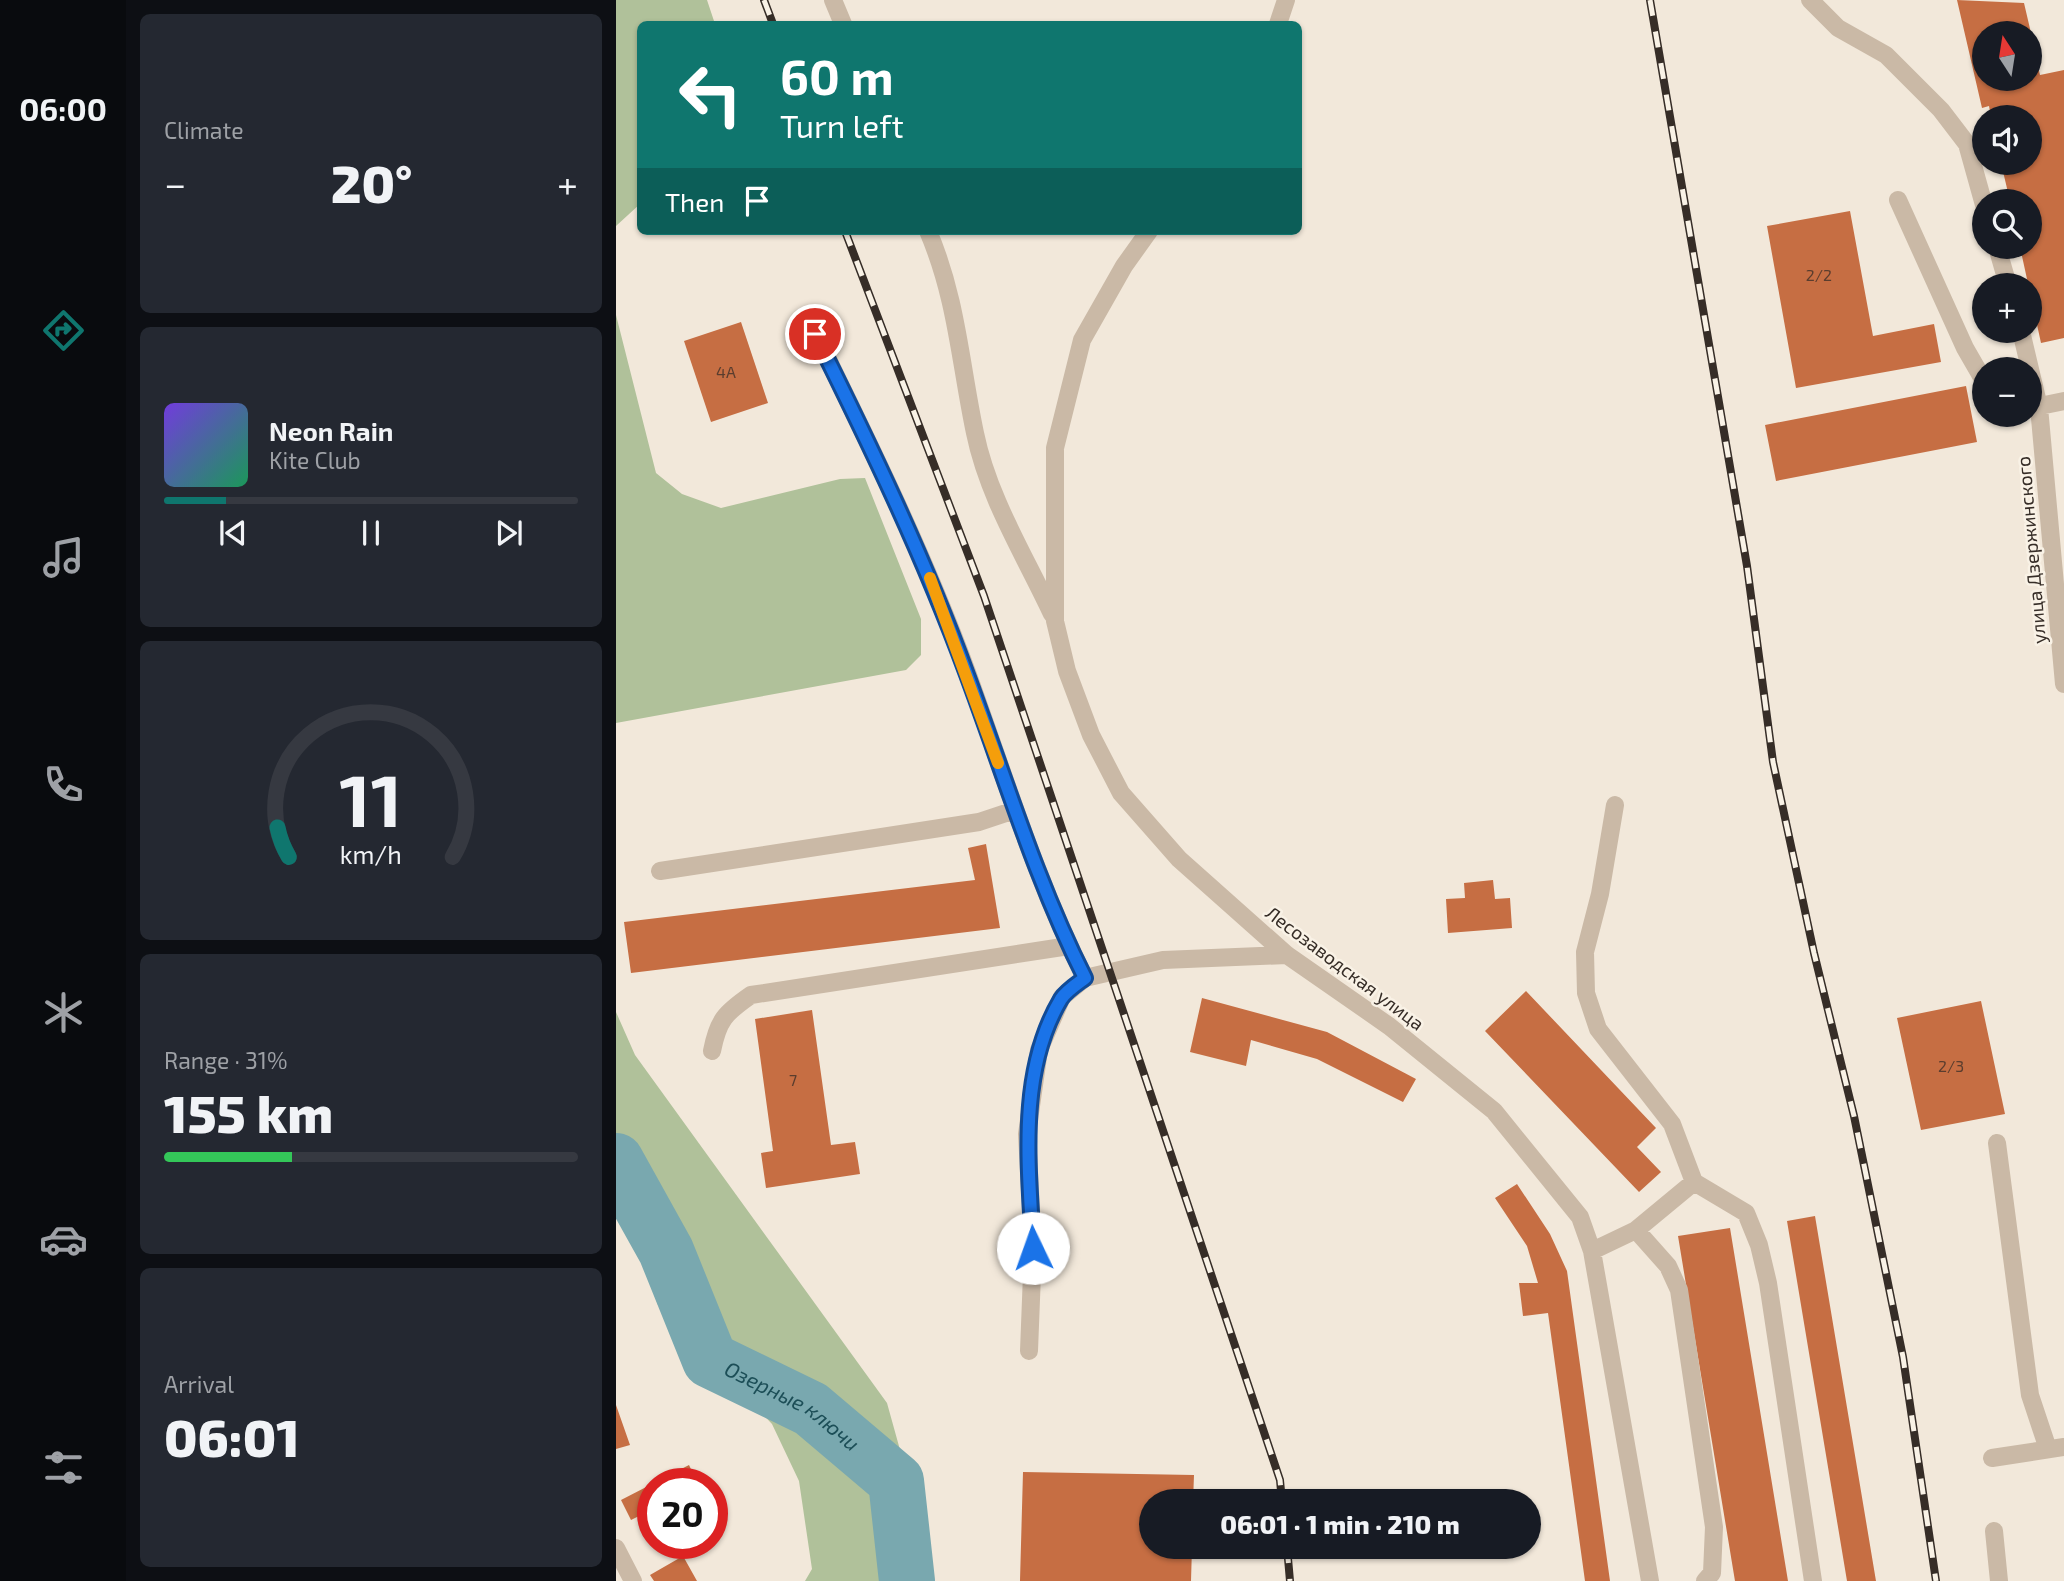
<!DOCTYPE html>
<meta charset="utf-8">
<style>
body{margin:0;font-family:"Exo 2",sans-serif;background:#242831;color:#f1f3f6;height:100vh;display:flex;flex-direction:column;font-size:26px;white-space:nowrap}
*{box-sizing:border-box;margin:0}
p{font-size:23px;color:#9ea1a6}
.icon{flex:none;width:38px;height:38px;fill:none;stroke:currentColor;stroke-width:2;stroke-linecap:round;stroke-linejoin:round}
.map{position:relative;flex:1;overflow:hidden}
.side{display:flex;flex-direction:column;gap:14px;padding:14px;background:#0d0f14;width:490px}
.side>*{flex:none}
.top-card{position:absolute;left:21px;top:21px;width:665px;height:214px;border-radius:10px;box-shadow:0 2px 5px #0004;background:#0f766e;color:#fff;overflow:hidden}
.needle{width:46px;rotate:348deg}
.buttons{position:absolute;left:1356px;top:21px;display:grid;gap:14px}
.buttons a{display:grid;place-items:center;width:70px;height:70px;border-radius:50%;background:#171b24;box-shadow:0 2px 5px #0004;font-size:35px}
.speed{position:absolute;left:21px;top:1468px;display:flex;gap:14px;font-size:35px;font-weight:700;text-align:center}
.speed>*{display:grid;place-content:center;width:91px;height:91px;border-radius:50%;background:#171b24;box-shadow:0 2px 5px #0004;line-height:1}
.speed .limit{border:10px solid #d22;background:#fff;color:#111}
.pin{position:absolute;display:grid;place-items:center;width:60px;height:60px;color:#fff;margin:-30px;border:4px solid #fff;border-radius:50%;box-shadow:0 2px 7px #0007}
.me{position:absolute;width:77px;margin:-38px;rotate:357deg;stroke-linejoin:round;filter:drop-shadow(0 0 5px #0008)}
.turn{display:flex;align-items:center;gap:24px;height:147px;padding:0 28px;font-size:32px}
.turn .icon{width:91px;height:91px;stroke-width:2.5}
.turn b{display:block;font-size:49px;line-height:60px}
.then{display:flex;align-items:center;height:66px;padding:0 28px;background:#0003;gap:14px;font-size:26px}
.big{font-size:52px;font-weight:800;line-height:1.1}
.side .tile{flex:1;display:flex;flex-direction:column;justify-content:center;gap:10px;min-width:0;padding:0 24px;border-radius:10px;background:#242831}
.side .dial{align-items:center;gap:0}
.dial svg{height:182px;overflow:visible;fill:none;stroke:#363941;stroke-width:7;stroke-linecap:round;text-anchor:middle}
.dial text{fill:#f1f3f6;stroke:none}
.song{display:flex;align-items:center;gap:21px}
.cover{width:84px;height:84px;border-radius:10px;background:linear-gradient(135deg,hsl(260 70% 55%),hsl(150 70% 35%))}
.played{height:7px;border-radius:4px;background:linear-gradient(90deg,#0f766e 15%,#363941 15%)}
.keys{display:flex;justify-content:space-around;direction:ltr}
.heat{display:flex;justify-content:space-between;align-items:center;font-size:38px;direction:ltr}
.charge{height:10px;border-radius:5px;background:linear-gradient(90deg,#34c759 31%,#363941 0)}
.trip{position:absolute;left:523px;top:1489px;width:402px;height:70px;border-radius:35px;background:#171b24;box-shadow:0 2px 5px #0004;font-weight:800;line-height:70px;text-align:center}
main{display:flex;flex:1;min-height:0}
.menu{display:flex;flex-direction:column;width:126px;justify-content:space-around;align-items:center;background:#090b0e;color:#9ea1a6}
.menu .icon{width:49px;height:49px}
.menu .active{color:#0f766e}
.menu b{font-size:32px;color:#f1f3f6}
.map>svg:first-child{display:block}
.green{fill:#b0c19a}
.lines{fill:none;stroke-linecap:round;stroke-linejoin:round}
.river{stroke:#79a8af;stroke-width:56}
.building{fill:#c66e43}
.minor{stroke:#cab9a6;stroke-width:18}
.rail-casing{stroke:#362d27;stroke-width:8}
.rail{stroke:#f9f2e6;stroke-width:5;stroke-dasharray:16;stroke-linecap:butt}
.route-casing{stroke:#114b97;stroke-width:18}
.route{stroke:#1a73e8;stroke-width:12}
.slow{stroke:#f59e0b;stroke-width:12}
.labels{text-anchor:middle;stroke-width:5;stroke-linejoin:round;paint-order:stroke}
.number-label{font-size:16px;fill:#5a3d2e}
.street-label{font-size:19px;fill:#362d27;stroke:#f9f2e6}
.water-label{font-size:21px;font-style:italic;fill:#1c4e57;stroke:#f9f2e6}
</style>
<main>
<nav class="menu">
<b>06:00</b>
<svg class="icon active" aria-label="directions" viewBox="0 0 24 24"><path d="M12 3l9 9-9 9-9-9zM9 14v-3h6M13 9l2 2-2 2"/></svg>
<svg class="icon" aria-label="music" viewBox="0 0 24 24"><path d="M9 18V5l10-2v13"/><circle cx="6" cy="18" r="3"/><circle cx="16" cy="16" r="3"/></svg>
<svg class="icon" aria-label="phone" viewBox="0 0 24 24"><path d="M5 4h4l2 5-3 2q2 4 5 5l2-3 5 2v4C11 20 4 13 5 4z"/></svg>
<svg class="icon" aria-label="climate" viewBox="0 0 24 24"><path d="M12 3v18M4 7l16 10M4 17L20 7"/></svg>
<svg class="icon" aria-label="car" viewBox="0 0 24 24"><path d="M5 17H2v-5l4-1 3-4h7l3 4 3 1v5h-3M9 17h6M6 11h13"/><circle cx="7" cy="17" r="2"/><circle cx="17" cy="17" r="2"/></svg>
<svg class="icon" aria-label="filters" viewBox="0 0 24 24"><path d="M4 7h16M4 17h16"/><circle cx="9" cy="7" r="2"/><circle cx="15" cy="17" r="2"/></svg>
</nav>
<section class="side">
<div class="tile"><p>Climate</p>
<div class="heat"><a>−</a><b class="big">20°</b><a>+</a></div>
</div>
<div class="tile">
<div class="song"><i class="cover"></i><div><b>Neon Rain</b><p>Kite Club</p></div></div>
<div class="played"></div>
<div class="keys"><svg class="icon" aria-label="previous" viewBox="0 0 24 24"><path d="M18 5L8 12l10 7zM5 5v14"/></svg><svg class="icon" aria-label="pause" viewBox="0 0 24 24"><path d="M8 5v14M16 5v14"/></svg><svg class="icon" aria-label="next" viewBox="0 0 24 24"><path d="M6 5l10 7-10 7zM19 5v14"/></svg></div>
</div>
<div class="tile dial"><svg viewBox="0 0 100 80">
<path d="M14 69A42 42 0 1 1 86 69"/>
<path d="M14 69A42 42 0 0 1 9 56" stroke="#0f766e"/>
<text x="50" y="56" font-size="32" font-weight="700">11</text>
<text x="50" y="72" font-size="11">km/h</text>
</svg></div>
<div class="tile"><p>Range · 31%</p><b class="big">155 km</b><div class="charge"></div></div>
<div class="tile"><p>Arrival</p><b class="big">06:01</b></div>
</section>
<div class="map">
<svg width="1448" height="1581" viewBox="0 0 1448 1581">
<rect width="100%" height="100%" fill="#f2e8da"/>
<path class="green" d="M 0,0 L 91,0 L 99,24 L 24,24 L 24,204 L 0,226 Z
M 0,315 L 40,473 L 66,494 L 105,508 L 224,479 L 249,478 L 305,619 L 305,655 L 290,670 L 0,723 Z
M 0,1012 L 19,1055 L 271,1403 L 316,1565 L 317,1581 L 189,1581 L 196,1569 L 183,1481 L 156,1424 L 42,1305 L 13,1225 L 0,1207 Z"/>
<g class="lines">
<path class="river" id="s1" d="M 0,1161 L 50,1251 L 94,1360 L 195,1409 L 280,1481 L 291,1581"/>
</g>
<path class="building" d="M 1341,0 L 1408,3 L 1415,33 L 1368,33 L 1368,79 L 1414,79 L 1414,34 L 1424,75 L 1448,70 L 1448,338 L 1425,343 L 1404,247 L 1414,247 L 1414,201 L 1394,201 L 1385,163 L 1414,163 L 1414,117 L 1375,117 L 1373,106 L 1366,108 Z
M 1234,211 L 1257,336 L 1318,324 L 1325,362 L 1180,388 L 1151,226 Z
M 125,322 L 152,403 L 95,422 L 68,341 Z
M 1350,386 L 1361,442 L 1160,481 L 1149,425 Z
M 370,844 L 384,928 L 15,973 L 8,922 L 359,880 L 352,848 Z
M 877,880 L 879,899 L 894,898 L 896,928 L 832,933 L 830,899 L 849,898 L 848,883 Z
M 910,991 L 1040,1128 L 1021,1147 L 1045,1172 L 1023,1192 L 869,1031 Z
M 586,998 L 711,1032 L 800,1079 L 787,1102 L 701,1059 L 635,1040 L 630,1066 L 574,1052 Z
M 1365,1001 L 1389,1114 L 1305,1130 L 1281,1018 Z
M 196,1010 L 215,1145 L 239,1142 L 244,1174 L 150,1188 L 145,1153 L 157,1151 L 139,1019 Z
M 901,1184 L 934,1234 L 951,1271 L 994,1581 L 969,1581 L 932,1313 L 907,1316 L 903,1283 L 922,1283 L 911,1246 L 879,1198 Z
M 1199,1216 L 1260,1581 L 1231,1581 L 1171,1221 Z
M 1114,1228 L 1172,1581 L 1119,1581 L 1062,1236 Z
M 0,1405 L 14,1445 L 0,1449 Z
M 73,1465 L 82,1484 L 37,1484 L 37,1509 L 15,1520 L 5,1500 Z
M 407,1472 L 578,1475 L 577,1502 L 536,1502 L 536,1547 L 576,1547 L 575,1581 L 404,1581 Z
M 67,1556 L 81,1581 L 38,1581 L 34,1575 Z"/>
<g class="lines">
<path class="minor" d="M 217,0 L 227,24
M 1194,0 L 1222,28 L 1270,55 L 1325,110 L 1351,144 L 1368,205
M 662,24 L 670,0
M 1282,200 L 1349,348 L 1368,381
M 312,231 C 341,299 344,362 359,433 C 372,497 409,556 436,614
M 533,231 L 508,266 L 466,340 L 439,448 L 439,621 L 451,671 L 475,735 L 505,793 L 563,859 L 671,955 L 773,1026 L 878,1111 L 964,1217 L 976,1251 L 1034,1581
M 1381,247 L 1392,285
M 1405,331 L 1423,407 L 1448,684
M 199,333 C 254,445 308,555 351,672 C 388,774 420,881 469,978
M 1414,408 L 1448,401
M 999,805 L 984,894 L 969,952 L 970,993 L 982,1029 L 1056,1124 L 1078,1182
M 44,871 L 363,822 L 399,810
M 96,1051 C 102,1020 109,1013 135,995 L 453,946
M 1381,1143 L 1414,1395 L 1432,1449
M 1020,1230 L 1052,1266 L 1063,1290 L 1098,1527 L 1096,1573 L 1089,1581
M 976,1251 L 1020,1230 L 1078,1182 L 1130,1213 L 1143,1245 L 1152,1283 L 1197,1581
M 413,1351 L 417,1248 L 411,1134 L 423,1050 L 446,997 L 469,978 L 547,960 L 671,955
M 1376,1458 L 1448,1447
M 1378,1531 L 1383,1581
M 0,1548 L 17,1581"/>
<defs>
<path id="rail" d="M 148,0 L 157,24
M 1034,0 L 1131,566 L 1157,762 L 1198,953 L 1238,1116 L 1287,1357 L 1320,1581
M 229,231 L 368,596 L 664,1480 L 666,1502
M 671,1547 L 674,1581"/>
</defs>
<use href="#rail" class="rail-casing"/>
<use href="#rail" class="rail"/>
</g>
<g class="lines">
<defs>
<path id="route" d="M 199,334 C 254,445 307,555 350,672 C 388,774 420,881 469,978 C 461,984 450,991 445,999 C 401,1073 413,1167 417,1248"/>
</defs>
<use href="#route" class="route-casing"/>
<use href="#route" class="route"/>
<path class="slow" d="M 314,578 L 382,763"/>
</g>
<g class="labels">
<g class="number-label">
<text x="1203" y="281">2/2</text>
<text x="110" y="378">4А</text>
<text x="1335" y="1072">2/3</text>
<text x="177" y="1086">7</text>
</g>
<g class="street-label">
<text transform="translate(1415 550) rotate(-95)" y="7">улица Дзержинского</text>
<text transform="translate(729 968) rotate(37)" y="7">Лесозаводская улица</text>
</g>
<g class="water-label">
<text dy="7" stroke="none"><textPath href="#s1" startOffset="315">Озерные ключи</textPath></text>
</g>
</g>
</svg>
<div class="buttons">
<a><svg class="needle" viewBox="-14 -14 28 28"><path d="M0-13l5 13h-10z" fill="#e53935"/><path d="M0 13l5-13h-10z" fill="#9ea1a6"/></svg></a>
<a><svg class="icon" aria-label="sound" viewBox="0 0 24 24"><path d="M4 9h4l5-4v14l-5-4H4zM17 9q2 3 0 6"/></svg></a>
<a><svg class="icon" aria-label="search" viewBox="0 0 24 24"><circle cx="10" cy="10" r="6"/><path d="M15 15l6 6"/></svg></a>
<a>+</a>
<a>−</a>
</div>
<div class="speed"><div class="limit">20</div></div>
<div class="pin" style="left:199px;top:334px;background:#d93025"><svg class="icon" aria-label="arrive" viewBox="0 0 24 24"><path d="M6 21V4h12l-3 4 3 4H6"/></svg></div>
<svg class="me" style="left:417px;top:1248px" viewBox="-20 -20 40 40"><circle r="19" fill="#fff"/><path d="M0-13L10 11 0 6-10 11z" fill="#1a73e8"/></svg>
<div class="trip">06:01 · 1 min · 210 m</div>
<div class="top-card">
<div class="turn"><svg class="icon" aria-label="left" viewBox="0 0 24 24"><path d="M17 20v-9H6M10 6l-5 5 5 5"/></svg><div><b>60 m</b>Turn left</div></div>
<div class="then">Then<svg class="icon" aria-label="arrive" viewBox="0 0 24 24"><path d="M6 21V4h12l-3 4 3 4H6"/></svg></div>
</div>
</div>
</main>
